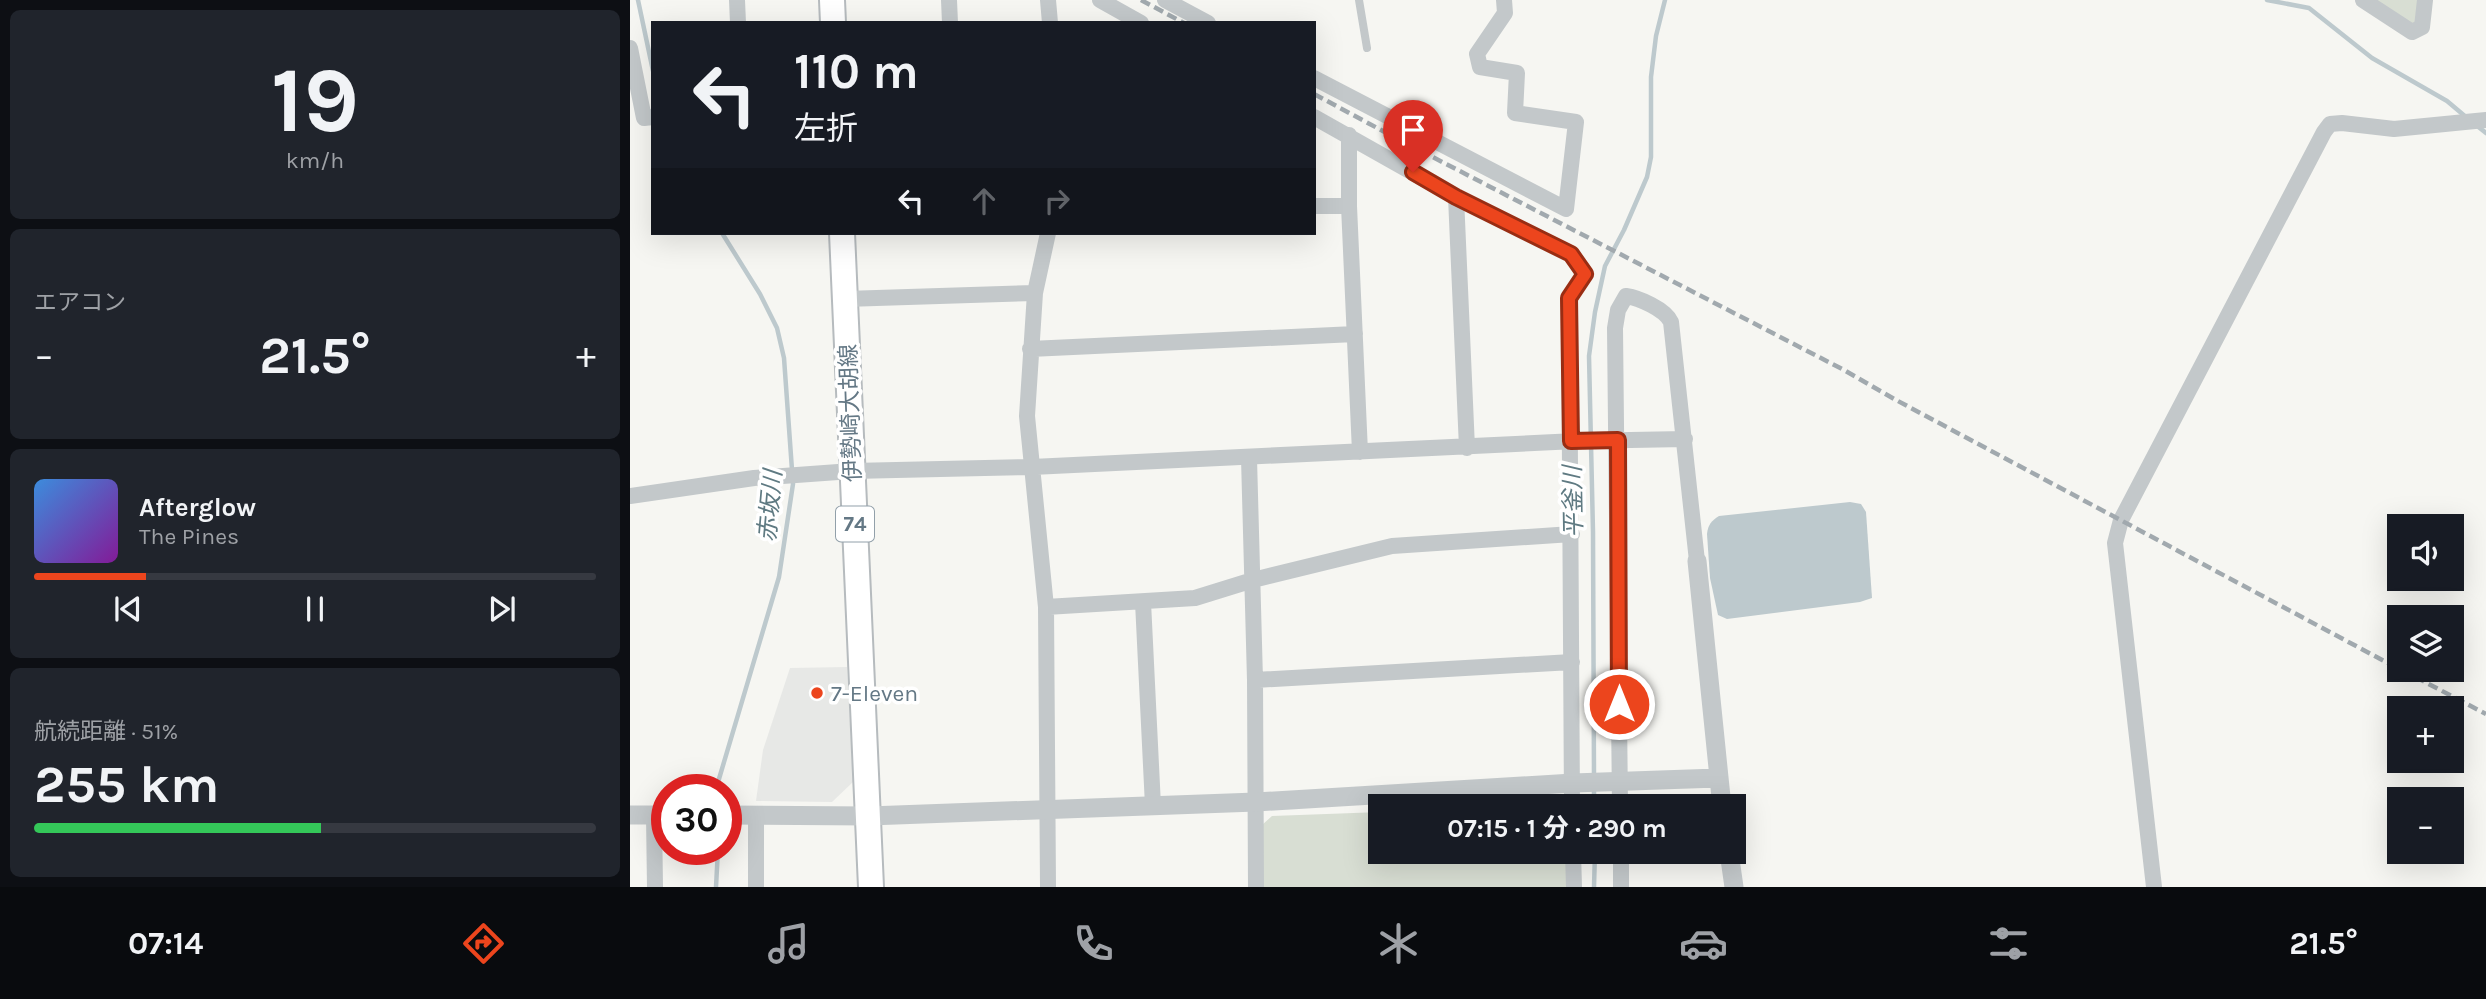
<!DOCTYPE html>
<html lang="ja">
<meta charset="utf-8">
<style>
body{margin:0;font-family:Karla,"Noto Sans JP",sans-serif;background:#20242c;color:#f1f3f6;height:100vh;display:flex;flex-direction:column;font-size:26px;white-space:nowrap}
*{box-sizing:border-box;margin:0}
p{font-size:23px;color:#9ea1a6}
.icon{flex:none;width:38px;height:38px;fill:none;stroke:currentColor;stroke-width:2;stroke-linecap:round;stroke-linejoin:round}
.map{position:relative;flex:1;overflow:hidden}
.drawer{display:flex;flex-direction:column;gap:10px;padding:10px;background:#0d0f14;width:630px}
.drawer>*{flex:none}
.banner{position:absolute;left:21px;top:21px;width:665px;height:214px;border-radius:0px;box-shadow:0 7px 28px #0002;background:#171b24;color:#f1f3f6;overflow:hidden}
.buttons{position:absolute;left:1757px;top:514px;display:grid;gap:14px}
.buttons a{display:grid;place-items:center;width:77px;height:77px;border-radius:0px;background:#171b24;box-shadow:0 7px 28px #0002;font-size:35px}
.speed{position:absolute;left:21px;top:774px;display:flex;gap:14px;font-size:35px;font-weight:700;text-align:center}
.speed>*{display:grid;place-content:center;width:91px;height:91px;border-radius:50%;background:#171b24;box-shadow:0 7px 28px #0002;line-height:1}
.speed .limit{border:10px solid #d22;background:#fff;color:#111}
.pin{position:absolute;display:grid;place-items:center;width:60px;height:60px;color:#fff;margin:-72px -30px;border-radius:50% 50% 50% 0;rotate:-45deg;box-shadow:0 0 7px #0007}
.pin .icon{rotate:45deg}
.me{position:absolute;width:77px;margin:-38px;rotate:0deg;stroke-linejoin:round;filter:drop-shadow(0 0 5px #0008)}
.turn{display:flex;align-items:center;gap:24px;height:147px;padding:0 28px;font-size:32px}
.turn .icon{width:91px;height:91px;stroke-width:2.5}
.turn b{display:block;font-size:49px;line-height:60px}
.lanes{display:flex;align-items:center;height:66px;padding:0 28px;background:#0003;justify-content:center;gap:35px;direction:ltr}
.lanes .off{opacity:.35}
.big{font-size:52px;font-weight:700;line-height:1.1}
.drawer .tile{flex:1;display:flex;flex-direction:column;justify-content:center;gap:10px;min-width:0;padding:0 24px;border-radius:10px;background:#20242c}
.drawer .dial{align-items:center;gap:0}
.dial b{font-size:91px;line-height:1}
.song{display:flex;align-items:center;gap:21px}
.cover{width:84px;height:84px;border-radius:10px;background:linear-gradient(135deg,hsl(210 70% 55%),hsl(290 70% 35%))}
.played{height:7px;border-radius:4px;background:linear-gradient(90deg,#ec451d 20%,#363941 20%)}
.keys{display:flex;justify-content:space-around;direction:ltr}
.heat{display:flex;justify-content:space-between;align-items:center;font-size:38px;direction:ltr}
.charge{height:10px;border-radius:5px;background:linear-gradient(90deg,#34c759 51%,#363941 0)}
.trip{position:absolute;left:738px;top:794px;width:378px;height:70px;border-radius:0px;background:#171b24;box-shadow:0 7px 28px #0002;font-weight:700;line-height:70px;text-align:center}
.tab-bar{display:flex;height:112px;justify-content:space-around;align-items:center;background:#090b0e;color:#9ea1a6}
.tab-bar .icon{width:49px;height:49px}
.tab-bar .selected{color:#ec451d}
.tab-bar b{font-size:32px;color:#f1f3f6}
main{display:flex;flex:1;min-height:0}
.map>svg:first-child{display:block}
.built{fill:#e7e8e6}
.green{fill:#d8ded3}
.water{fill:#bdc9cd}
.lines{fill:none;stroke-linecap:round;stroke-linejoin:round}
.stream{stroke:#bdc9cd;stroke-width:4.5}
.primary-casing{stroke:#b6bbbe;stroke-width:28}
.service{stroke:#c3c8ca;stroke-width:8}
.minor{stroke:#c3c8ca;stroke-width:16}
.tertiary{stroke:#c3c8ca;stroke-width:19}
.primary{stroke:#fff;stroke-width:24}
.rail{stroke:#a1a9ae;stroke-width:4.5;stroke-dasharray:10 5;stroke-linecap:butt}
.route-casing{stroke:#992d13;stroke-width:18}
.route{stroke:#ec451d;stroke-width:12}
.poi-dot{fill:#ec451d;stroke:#fff;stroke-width:2.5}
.labels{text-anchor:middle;stroke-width:7;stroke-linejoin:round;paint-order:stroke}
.shield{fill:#fff;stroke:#92a0aa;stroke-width:2}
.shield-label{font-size:21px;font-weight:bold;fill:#647885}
.street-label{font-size:23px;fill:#647885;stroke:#fff}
.poi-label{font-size:23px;fill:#647885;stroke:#fff;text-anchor:start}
.water-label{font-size:24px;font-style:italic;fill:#5f7a82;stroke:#fff}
</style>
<main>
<section class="drawer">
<div class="tile dial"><b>19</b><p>km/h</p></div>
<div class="tile"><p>エアコン</p>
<div class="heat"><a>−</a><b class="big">21.5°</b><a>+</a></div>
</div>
<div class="tile">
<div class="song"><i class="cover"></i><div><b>Afterglow</b><p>The Pines</p></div></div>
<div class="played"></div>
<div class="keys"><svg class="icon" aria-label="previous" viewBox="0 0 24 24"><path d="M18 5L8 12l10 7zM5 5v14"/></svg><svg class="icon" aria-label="pause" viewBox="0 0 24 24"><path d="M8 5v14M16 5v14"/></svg><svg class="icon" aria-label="next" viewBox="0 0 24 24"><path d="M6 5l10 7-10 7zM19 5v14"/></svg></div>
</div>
<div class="tile"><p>航続距離 · 51%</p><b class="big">255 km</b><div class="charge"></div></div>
</section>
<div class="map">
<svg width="1856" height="887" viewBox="0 0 1856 887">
<rect width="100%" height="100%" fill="#f6f6f2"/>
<path class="built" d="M 217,667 L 223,782 L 202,802 L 126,801 L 133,750 L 160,668 Z"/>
<path class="green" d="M 1743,0 L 1791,0 L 1788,21 L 1779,25 Z
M 751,812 L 751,852 L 936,852 L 936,887 L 633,887 L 632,825 L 642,816 Z"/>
<path class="water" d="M 1220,502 L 1231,504 L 1236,512 L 1242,598 L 1230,602 L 1097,619 L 1088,615 L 1080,578 L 1077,534 C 1078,525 1081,521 1089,516 Z"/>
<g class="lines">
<path class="stream" d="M 8,0 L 23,71
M 1637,0 L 1679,8 L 1742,58 L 1817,101 L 1836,117
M 1846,125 L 1856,133
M 964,778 L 963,532 L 959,356 L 965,312 L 975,266 L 994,230 L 1017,177 L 1021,157 L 1021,77 L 1026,36 L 1035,0
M 964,787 L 964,807
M 86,789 L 149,577 L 163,484 L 154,358 L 147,328 L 130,294 L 92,233
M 86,887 L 88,849
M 964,887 L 965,852"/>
<defs>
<path id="primary" d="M 202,0 L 203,23
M 212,233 L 241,887"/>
</defs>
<use href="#primary" class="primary-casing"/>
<path class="service" d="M 729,0 L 737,48"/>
<path class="minor" d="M 107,0 L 108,23
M 319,0 L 320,23
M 418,0 L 420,23
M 470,0 L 511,23
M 535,0 L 578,23
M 1733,0 L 1782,32 L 1792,27 L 1795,0
M 0,48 L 14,118 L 23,117
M 684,78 L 936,209 L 946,122 L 885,113 L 887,73 L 850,67 L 847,54 L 875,13 L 874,0
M 684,117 L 826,197 L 941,254 L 955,274 L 939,298 L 942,807
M 719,135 L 719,206 L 730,452
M 826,197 L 837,448
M 684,206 L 719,206
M 215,299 L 405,293
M 400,349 L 725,334
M 619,458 L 625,680 L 626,887
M 0,496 L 124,478 L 222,471 L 402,467 L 946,441 L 1055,439
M 513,602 L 523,806
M 416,607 L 565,598 L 623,580 L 762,546 L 942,534
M 625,680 L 942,662
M 990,807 L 985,328 L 988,310 L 996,296 C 1009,298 1035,309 1041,322 L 1067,561
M 24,815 L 25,887
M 943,852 L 944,887
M 991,852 L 991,887
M 126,887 L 126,815
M 418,887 L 416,607 L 397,416 L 405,293 L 418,233
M 1524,887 L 1485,543 L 1491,520 L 1694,132 L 1700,124 L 1712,123 L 1764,129 L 1856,120"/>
<path class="tertiary" d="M 1067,561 L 1092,807
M 0,815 L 37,815
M 96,815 L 239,816 L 626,802 L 943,783 L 1088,778
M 1099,852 L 1104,887"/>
<use href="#primary" class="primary"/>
<path class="rail" d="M 511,0 L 554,23
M 684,94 L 764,137 L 1214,370 L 1266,400 L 1769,669
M 1772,670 L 1856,714"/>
</g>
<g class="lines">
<defs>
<path id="route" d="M 783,172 L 826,197 L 941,254 L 955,274 L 939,298 L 941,441 L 988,440 L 989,704"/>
</defs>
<use href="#route" class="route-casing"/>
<use href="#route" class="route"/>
</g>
<circle class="poi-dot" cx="187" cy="693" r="7"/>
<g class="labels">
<rect class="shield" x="206" y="506.5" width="38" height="35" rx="5"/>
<g class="shield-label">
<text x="225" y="531">74</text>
</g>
<g class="street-label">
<text transform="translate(220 413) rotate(-92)" y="8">伊勢崎大胡線</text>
</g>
<g class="poi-label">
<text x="201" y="701">7-Eleven</text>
</g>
<g class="water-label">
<text transform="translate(943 502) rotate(-91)" y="8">平釜川</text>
<text transform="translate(140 506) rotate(-85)" y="8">赤坂川</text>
</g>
</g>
</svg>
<div class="buttons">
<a><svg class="icon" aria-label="sound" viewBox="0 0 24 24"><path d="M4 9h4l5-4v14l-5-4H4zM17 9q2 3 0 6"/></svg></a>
<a><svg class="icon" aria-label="layers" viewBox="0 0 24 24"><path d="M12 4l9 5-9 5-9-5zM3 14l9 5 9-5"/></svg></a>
<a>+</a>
<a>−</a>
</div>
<div class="speed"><div class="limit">30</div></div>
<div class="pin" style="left:783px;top:172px;background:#d93025"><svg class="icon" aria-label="arrive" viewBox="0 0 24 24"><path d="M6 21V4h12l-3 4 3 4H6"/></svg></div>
<svg class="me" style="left:989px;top:704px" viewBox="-20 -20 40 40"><circle r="17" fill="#ec451d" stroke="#fff" stroke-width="3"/><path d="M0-11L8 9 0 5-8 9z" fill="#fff"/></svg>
<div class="trip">07:15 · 1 分 · 290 m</div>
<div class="banner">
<div class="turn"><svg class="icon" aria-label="left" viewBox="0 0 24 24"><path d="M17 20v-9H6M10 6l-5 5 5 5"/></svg><div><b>110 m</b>左折</div></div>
<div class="lanes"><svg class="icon" aria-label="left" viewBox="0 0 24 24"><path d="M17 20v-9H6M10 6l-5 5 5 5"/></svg><svg class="icon off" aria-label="ahead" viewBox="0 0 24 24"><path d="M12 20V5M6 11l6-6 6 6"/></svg><svg class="icon off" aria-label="right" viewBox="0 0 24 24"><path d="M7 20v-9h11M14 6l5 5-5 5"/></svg></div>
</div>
</div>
</main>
<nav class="tab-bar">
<b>07:14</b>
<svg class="icon selected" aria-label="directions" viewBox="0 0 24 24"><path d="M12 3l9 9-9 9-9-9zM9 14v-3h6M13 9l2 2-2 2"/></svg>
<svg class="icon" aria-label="music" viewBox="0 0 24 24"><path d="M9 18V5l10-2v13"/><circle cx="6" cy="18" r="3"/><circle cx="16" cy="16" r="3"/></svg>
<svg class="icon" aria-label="phone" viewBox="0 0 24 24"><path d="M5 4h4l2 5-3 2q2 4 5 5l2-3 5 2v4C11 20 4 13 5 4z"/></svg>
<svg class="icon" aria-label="climate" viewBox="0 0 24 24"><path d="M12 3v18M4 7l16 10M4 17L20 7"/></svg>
<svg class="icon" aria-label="car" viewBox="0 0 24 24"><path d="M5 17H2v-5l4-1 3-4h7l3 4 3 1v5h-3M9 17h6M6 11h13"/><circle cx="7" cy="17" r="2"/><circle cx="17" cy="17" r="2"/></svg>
<svg class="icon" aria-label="filters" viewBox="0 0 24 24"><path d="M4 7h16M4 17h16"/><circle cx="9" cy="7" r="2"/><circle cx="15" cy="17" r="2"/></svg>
<b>21.5°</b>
</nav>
